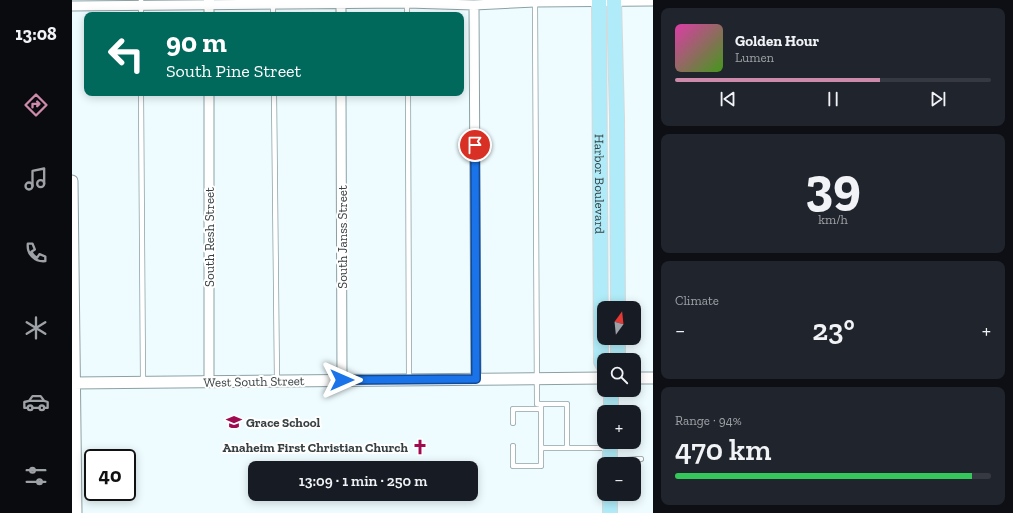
<!DOCTYPE html>
<meta charset="utf-8">
<style>
body{margin:0;font-family:"Zilla Slab",serif;background:#20242c;color:#f1f3f6;height:100vh;display:flex;flex-direction:column;font-size:15px;white-space:nowrap}
*{box-sizing:border-box;margin:0}
p{font-size:13px;color:#9ea1a6}
.icon{flex:none;width:22px;height:22px;fill:none;stroke:currentColor;stroke-width:2;stroke-linecap:round;stroke-linejoin:round}
.map{position:relative;flex:1;overflow:hidden}
.sheet{display:flex;flex-direction:column;gap:8px;padding:8px;background:#0d0f14;width:360px}
.sheet>*{flex:none}
.hud{position:absolute;left:12px;top:12px;width:380px;height:84px;border-radius:8px;box-shadow:0 2px 10px #0003;background:#00695c;color:#fff;overflow:hidden}
.needle{width:26px;rotate:15deg}
.controls{position:absolute;left:525px;top:301px;display:grid;gap:8px}
.controls a{display:grid;place-items:center;width:44px;height:44px;border-radius:8px;background:#171b24;box-shadow:0 2px 10px #0003;font-size:20px}
.speed{position:absolute;left:12px;top:449px;display:flex;gap:8px;font-size:20px;font-weight:700;text-align:center}
.speed>*{display:grid;place-content:center;width:52px;height:52px;border-radius:50%;background:#171b24;box-shadow:0 2px 10px #0003;line-height:1}
.speed .limit{border:2px solid #111;border-radius:6px;background:#fff;color:#111}
.pin{position:absolute;display:grid;place-items:center;width:34px;height:34px;color:#fff;margin:-17px;border:2px solid #fff;border-radius:50%;box-shadow:0 1px 4px #0007}
.me{position:absolute;width:44px;margin:-22px;rotate:90deg;stroke-linejoin:round;filter:drop-shadow(0 0 3px #0008)}
.turn{display:flex;align-items:center;gap:14px;height:84px;padding:0 16px;font-size:18px}
.turn .icon{width:52px;height:52px;stroke-width:2.5}
.turn b{display:block;font-size:28px;line-height:34px}
.big{font-size:30px;font-weight:600;line-height:1.1}
.sheet .tile{flex:1;display:flex;flex-direction:column;justify-content:center;gap:6px;min-width:0;padding:0 14px;border-radius:8px;background:#20242c}
.sheet .dial{align-items:center;gap:0}
.dial b{font-size:52px;line-height:1}
.song{display:flex;align-items:center;gap:12px}
.cover{width:48px;height:48px;border-radius:6px;background:linear-gradient(135deg,hsl(320 70% 55%),hsl(100 70% 35%))}
.played{height:4px;border-radius:2px;background:linear-gradient(90deg,#cd8aab 65%,#363941 65%)}
.keys{display:flex;justify-content:space-around;direction:ltr}
.heat{display:flex;justify-content:space-between;align-items:center;font-size:22px;direction:ltr}
.charge{height:6px;border-radius:3px;background:linear-gradient(90deg,#34c759 94%,#363941 0)}
.trip{position:absolute;left:176px;top:461px;width:230px;height:40px;border-radius:8px;background:#171b24;box-shadow:0 2px 10px #0003;font-weight:600;line-height:40px;text-align:center}
main{display:flex;flex:1;min-height:0}
.tab-bar{display:flex;flex-direction:column;width:72px;justify-content:space-around;align-items:center;background:#090b0e;color:#9ea1a6}
.tab-bar .icon{width:28px;height:28px}
.tab-bar .active{color:#cd8aab}
.tab-bar b{font-size:18px;color:#f1f3f6}
.map>svg:first-child{display:block}
.lines{fill:none;stroke-linecap:round;stroke-linejoin:round}
.service-casing{stroke:#8ca1a5;stroke-width:6}
.minor-casing{stroke:#8ca1a5;stroke-width:11}
.tertiary-casing{stroke:#8ca1a5;stroke-width:13}
.primary-casing{stroke:#d7d9d9;stroke-width:16}
.service{stroke:#fff;stroke-width:4.5}
.minor{stroke:#fff;stroke-width:9}
.tertiary{stroke:#fff;stroke-width:11}
.primary{stroke:#afebf8;stroke-width:14}
.route-casing{stroke:#114b97;stroke-width:10}
.route{stroke:#1a73e8;stroke-width:7}
.labels{text-anchor:middle;stroke-width:4;stroke-linejoin:round;paint-order:stroke}
.street-label{font-size:13px;fill:#363f41;stroke:#fff}
.poi-label{font-size:13px;font-weight:bold;fill:#363f41;stroke:#fff;text-anchor:start}
</style>
<main>
<nav class="tab-bar">
<b>13:08</b>
<svg class="icon active" aria-label="directions" viewBox="0 0 24 24"><path d="M12 3l9 9-9 9-9-9zM9 14v-3h6M13 9l2 2-2 2"/></svg>
<svg class="icon" aria-label="music" viewBox="0 0 24 24"><path d="M9 18V5l10-2v13"/><circle cx="6" cy="18" r="3"/><circle cx="16" cy="16" r="3"/></svg>
<svg class="icon" aria-label="phone" viewBox="0 0 24 24"><path d="M5 4h4l2 5-3 2q2 4 5 5l2-3 5 2v4C11 20 4 13 5 4z"/></svg>
<svg class="icon" aria-label="climate" viewBox="0 0 24 24"><path d="M12 3v18M4 7l16 10M4 17L20 7"/></svg>
<svg class="icon" aria-label="car" viewBox="0 0 24 24"><path d="M5 17H2v-5l4-1 3-4h7l3 4 3 1v5h-3M9 17h6M6 11h13"/><circle cx="7" cy="17" r="2"/><circle cx="17" cy="17" r="2"/></svg>
<svg class="icon" aria-label="filters" viewBox="0 0 24 24"><path d="M4 7h16M4 17h16"/><circle cx="9" cy="7" r="2"/><circle cx="15" cy="17" r="2"/></svg>
</nav>
<div class="map">
<svg width="581" height="513" viewBox="0 0 581 513">
<rect width="100%" height="100%" fill="#eefcff"/>
<g class="lines">
<defs>
<path id="service" d="M 69,0 L 69,15
M 463,2 L 465,404 L 469,404
M 201,3 L 201,15
M 335,3 L 335,15
M 69,93 L 71,381
M 202,93 L 205,381
M 336,93 L 337,379
M 441,423 L 441,409 L 469,409
M 441,446 L 441,466 L 469,466 L 469,404 L 495,404 L 495,448
M 469,448 L 537,448
M 539,461 L 569,459"/>
<path id="minor" d="M 137,0 L 137,15
M 269,0 L 269,15
M 402,5 L 404,379
M 0,6 L 335,3 L 402,5 L 463,2 L 581,1
M 137,93 L 137,381
M 269,93 L 270,380"/>
<path id="tertiary" d="M 0,181 L 4,513
M 562,378 L 581,378
M 0,383 L 532,378"/>
<g id="primary">
<path id="s1" d="M 527,0 L 529,362 L 532,367"/>
<path d="M 542,0 L 545,118 L 546,308"/>
<path d="M 546,360 L 546,338"/>
<path d="M 539,412 L 539,390"/>
<path d="M 538,464 L 538,442"/>
<path d="M 538,513 L 538,494"/>
</g>
</defs>
<use href="#service" class="service-casing"/>
<use href="#minor" class="minor-casing"/>
<use href="#tertiary" class="tertiary-casing"/>
<use href="#primary" class="primary-casing"/>
<use href="#service" class="service"/>
<use href="#minor" class="minor"/>
<use href="#tertiary" class="tertiary"/>
<use href="#primary" class="primary"/>
</g>
<g class="lines">
<defs>
<path id="route" d="M 270,380 L 404,379 L 403,145"/>
</defs>
<use href="#route" class="route-casing"/>
<use href="#route" class="route"/>
</g>
<defs>
<symbol id="school-bare" viewBox="-9 -9 18 18"><path d="M0-5L7-2L0 1L-7-2ZM-4 1L0 2.5L4 1V4Q0 6-4 4Z" fill="#a00a4f" stroke="#fff" stroke-width="2.5" paint-order="stroke"/></symbol>
<symbol id="church-bare" viewBox="-9 -9 18 18"><path d="M-1.2-6h2.4v3.5h3.3v2.4h-3.3V6h-2.4V-.1h-3.3v-2.4h3.3Z" fill="#a00a4f" stroke="#fff" stroke-width="2.5" paint-order="stroke"/></symbol>
</defs>
<g fill-rule="evenodd">
<use href="#school-bare" x="151" y="411" width="22" height="22"/>
<use href="#church-bare" x="337" y="436" width="22" height="22"/>
</g>
<g class="labels">
<g class="street-label">
<text dy="5" stroke="none"><textPath href="#s1" startOffset="184">Harbor Boulevard</textPath></text>
<text transform="translate(137 237) rotate(-90)" y="5">South Resh Street</text>
<text transform="translate(270 237) rotate(-90)" y="5">South Janss Street</text>
<text transform="translate(182 381) rotate(-1)" y="5">West South Street</text>
</g>
<g class="poi-label">
<text x="174" y="427">Grace School</text>
<text x="336" y="452" text-anchor="end">Anaheim First Christian Church</text>
</g>
</g>
</svg>
<div class="controls">
<a><svg class="needle" viewBox="-14 -14 28 28"><path d="M0-13l5 13h-10z" fill="#e53935"/><path d="M0 13l5-13h-10z" fill="#9ea1a6"/></svg></a>
<a><svg class="icon" aria-label="search" viewBox="0 0 24 24"><circle cx="10" cy="10" r="6"/><path d="M15 15l6 6"/></svg></a>
<a>+</a>
<a>−</a>
</div>
<div class="speed"><div class="limit">40</div></div>
<div class="pin" style="left:403px;top:145px;background:#d93025"><svg class="icon" aria-label="arrive" viewBox="0 0 24 24"><path d="M6 21V4h12l-3 4 3 4H6"/></svg></div>
<svg class="me" style="left:270px;top:380px" viewBox="-20 -20 40 40"><path d="M0-17L14 15 0 8-14 15z" fill="#1a73e8" stroke="#fff" stroke-width="4"/></svg>
<div class="trip">13:09 · 1 min · 250 m</div>
<div class="hud">
<div class="turn"><svg class="icon" aria-label="left" viewBox="0 0 24 24"><path d="M17 20v-9H6M10 6l-5 5 5 5"/></svg><div><b>90 m</b>South Pine Street</div></div>
</div>
</div>
<section class="sheet">
<div class="tile">
<div class="song"><i class="cover"></i><div><b>Golden Hour</b><p>Lumen</p></div></div>
<div class="played"></div>
<div class="keys"><svg class="icon" aria-label="previous" viewBox="0 0 24 24"><path d="M18 5L8 12l10 7zM5 5v14"/></svg><svg class="icon" aria-label="pause" viewBox="0 0 24 24"><path d="M8 5v14M16 5v14"/></svg><svg class="icon" aria-label="next" viewBox="0 0 24 24"><path d="M6 5l10 7-10 7zM19 5v14"/></svg></div>
</div>
<div class="tile dial"><b>39</b><p>km/h</p></div>
<div class="tile"><p>Climate</p>
<div class="heat"><a>−</a><b class="big">23°</b><a>+</a></div>
</div>
<div class="tile"><p>Range · 94%</p><b class="big">470 km</b><div class="charge"></div></div>
</section>
</main>
